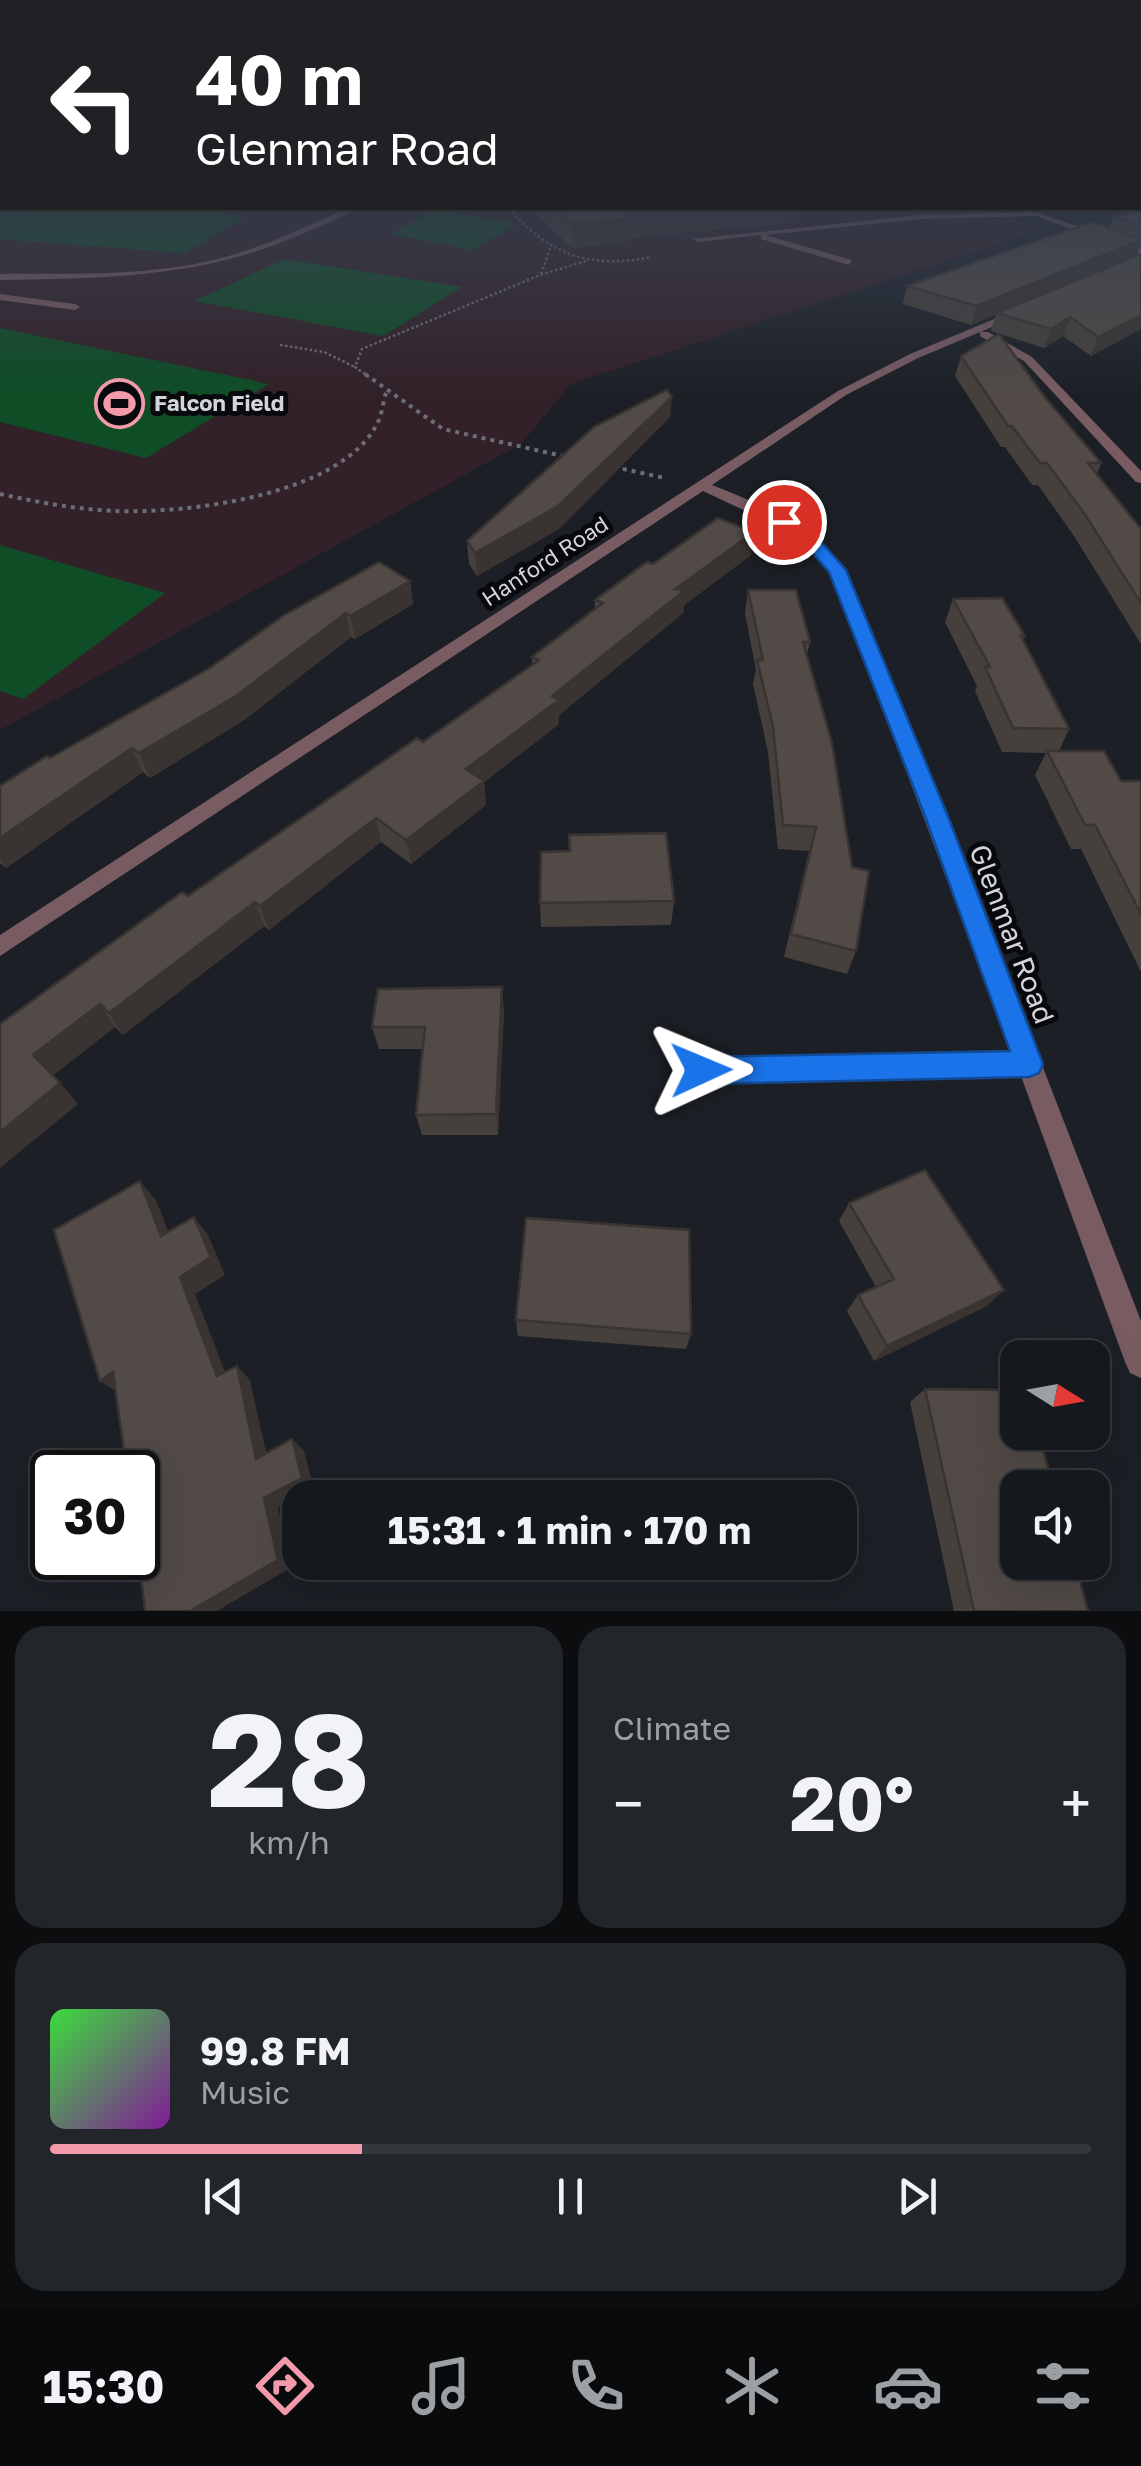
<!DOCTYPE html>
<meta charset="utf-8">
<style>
body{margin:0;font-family:"Golos Text",sans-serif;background:#222529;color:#f1f3f6;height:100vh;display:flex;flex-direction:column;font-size:38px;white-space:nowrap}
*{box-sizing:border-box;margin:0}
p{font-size:32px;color:#9da0a3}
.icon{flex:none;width:55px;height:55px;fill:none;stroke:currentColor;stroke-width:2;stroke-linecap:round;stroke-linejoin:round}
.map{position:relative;height:1611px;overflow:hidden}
.panel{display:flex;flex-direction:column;gap:15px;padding:15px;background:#0c0d0f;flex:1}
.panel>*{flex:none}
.guide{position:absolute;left:0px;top:0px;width:1142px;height:210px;box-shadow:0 10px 40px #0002,0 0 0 2px #34373b;background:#202124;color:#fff;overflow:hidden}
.needle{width:65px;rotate:101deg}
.tools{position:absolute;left:1000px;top:1340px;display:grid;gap:20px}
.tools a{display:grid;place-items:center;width:110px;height:110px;border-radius:20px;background:#15181c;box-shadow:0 10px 40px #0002,0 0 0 2px #34373b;font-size:50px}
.speed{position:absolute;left:30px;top:1450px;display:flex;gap:20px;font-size:50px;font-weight:700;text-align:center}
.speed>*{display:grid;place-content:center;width:130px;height:130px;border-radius:50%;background:#15181c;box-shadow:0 10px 40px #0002,0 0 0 2px #34373b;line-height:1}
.speed .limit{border:5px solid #111;border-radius:15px;background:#fff;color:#111}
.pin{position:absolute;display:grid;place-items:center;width:85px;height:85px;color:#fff;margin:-42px;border:5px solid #fff;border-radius:50%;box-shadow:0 2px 10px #0007}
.me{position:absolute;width:110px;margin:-55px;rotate:89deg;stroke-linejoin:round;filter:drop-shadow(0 0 8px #0008)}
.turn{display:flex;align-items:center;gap:35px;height:210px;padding:0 30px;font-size:45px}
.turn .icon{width:130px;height:130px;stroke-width:2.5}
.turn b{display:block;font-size:70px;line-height:85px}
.big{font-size:75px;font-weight:700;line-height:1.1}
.panel .tile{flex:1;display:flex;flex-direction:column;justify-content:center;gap:15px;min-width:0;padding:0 35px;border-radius:30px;background:#222529}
.panel .dial{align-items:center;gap:0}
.dial b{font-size:130px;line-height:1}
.song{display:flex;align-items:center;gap:30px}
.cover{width:120px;height:120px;border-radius:15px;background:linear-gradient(135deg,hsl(120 70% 55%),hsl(290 70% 35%))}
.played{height:10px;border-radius:5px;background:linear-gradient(90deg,#f39aaa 30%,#34373b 30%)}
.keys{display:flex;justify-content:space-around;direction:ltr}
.heat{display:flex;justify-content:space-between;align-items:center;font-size:55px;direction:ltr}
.panel .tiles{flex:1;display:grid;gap:15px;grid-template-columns:1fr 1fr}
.tile:last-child{grid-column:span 2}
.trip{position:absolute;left:282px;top:1480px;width:575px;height:100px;border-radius:30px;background:#15181c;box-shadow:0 10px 40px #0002,0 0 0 2px #34373b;font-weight:700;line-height:100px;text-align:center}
.tab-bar{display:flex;height:160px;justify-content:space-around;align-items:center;background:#080a0b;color:#9da0a3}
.tab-bar .icon{width:70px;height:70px}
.tab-bar .current{color:#f39aaa}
.tab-bar b{font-size:45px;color:#f1f3f6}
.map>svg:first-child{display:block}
.education{fill:#322128}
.green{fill:#0f4d26}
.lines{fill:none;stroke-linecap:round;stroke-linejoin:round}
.stream{fill:#3f4261;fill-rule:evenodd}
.path-far1{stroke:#6b6e73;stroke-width:2.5;stroke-dasharray:2.5 2.5;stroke-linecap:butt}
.path{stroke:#6b6e73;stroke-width:4;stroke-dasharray:4 5;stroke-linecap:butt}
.service{fill:#795b62;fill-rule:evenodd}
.minor{fill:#795b62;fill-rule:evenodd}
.wall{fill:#46403c}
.shaded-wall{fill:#393431}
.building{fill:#514a46;stroke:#393431;stroke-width:2.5}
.route{fill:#1a73e8;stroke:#114b97;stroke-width:2.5}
.labels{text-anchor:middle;stroke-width:10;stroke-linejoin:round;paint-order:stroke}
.far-poi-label{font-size:22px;font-weight:bold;fill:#d3d5d9;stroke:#08090c;text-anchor:start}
.far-street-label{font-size:22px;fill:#d3d5d9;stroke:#08090c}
.street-label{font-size:28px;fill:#d3d5d9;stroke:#08090c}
</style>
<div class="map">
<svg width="1141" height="1611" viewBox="0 0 1141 1611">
<rect width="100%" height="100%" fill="#1c2026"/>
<path class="education" d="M 0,171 L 2,208 L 991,208 L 1040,230 L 571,384 L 521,444 L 0,730 Z"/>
<path class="green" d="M 2,200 L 2,208 L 231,208 L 220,214 L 246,216 L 184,253 L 0,239 Z
M 432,210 L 507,221 L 516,225 L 472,250 L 391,234 Z
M 285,259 L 462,287 L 383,336 L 194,301 Z
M 0,328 L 269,384 L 146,458 L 0,422 Z
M 0,545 L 165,593 L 23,699 L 0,691 Z"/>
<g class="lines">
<path class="stream" d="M 1140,171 L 1141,171 L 1141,173 L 1140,173 Z"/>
<path class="path-far1" d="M 509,208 C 549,256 592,269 652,257
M 541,274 L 552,243
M 280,345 L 324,352 L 355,367
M 369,377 L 355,367 L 362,349 L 540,275 L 586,261"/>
<path class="path" d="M 365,374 L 443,429 L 567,457
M 614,467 L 665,478
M 0,494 C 37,502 75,509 113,511 C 185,514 343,496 378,422 C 382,414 383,402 386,393"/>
<path class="service" d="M 349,208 L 358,208 C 341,218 321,226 302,234 C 201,278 108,278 0,280 L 0,274 C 75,273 152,277 225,257 C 268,245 308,225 349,208 Z
M 1033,212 L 1036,216 L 920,219 L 765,235 L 852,260 L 849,265 L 761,239 L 762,235 L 697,242 L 693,239 L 920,215 Z
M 0,294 L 75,304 L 80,307 L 75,310 L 0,300 Z"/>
<path class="minor" d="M 1014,208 L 1024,208 L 1141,248 L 1141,254 Z
M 1016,310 L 1024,312 L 981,332 L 988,332 L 1032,357 L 1141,471 L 1141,483 L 1136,482 L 1024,361 L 980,336 L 980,332 L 918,358 L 846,395 L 712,485 C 763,505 811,525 846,570 L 947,819 L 1141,1321 L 1141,1378 L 1130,1373 L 1125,1362 L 1021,1076 L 701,1082 L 692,1078 L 688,1070 L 692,1062 L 701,1058 L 1012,1053 L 831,571 L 788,531 L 703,491 L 0,956 L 0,935 L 838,391 L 910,354 Z"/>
</g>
<path class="wall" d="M 530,208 L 800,208 L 798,222 L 629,238 L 629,241 L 572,248 Z
M 1141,212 L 1141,245 L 1136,256 L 1141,254 L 1141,329 L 1091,356 L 1063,336 L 1044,348 L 991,331 L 996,314 L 971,325 L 903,304 L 907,286 L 1109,228 L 1113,216 Z
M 961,356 L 1044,396 L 1101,463 L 1097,474 L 1141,529 L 1141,644 L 1074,536 L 1038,485 L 1032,485 L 1005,447 L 1001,447 L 955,376 Z
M 670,417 L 559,529 L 477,576 L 469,564 L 467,541 Z
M 751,555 L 684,605 L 683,613 L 559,715 L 559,724 L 484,782 L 486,805 L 411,864 L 381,842 L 269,930 L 264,926 L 123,1035 L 115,1027 L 53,1075 L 78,1104 L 0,1024 L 188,896 L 423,742 L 532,665 L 532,657 L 595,609 L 595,600 L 653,564 Z
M 410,581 L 413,604 L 355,639 L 351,637 L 244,720 L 150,778 L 143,772 L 6,868 L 0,863 L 0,786 L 50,758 Z
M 748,590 L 810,642 L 807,654 L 856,951 L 847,974 L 784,957 L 809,851 L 778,849 L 768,752 L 753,684 L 756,670 L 745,613 Z
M 953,599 L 1025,636 L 1023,640 L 1069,729 L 1059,751 L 1121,781 L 1141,781 L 1141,972 L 1081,849 L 1071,849 L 1035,775 L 1046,753 L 1002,752 L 975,691 L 977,686 L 945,622 Z
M 674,901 L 671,925 L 541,927 L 540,903 Z
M 504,1010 L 498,1135 L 422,1135 L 416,1115 L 423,1049 L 379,1049 L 372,1027 Z
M 849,1203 L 987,1306 L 874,1361 L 847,1311 L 858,1295 L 876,1287 L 839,1221 Z
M 516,1320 L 691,1334 L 686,1349 L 518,1336 Z
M 925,1389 L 1088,1611 L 954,1611 L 910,1402 Z"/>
<path class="shaded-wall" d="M 710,208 L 800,208 L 798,222 L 629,238 L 629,241 L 572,248 L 572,224 L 625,215 Z
M 1141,240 L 1136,256 L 971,325 L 976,306 Z
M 1141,315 L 1141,329 L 1091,356 L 1098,337 Z
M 1070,317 L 1063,336 L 1044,348 L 1051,329 Z
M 672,397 L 670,417 L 559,529 L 477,576 L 475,553 Z
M 754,532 L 751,555 L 684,605 L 683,613 L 559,715 L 559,724 L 484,782 L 486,805 L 411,864 L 406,840 L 466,769 L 675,589 Z
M 410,581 L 413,604 L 355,639 L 350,616 Z
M 346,613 L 351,637 L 244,720 L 150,778 L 139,753 Z
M 132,748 L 143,772 L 6,868 L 0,858 L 0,838 Z
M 376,818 L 381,842 L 269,930 L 260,906 Z
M 255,902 L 264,926 L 123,1035 L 109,1013 Z
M 502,987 L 504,1010 L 498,1135 L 496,1114 Z
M 100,1004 L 115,1027 L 51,1077 L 33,1055 Z
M 60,1083 L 78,1104 L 0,1168 L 0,1132 Z
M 140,1181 L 156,1200 L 177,1254 L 161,1236 Z
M 194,1217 L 208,1235 L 225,1275 L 195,1294 L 232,1390 L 217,1376 L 180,1277 Z
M 1004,1290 L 987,1306 L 874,1361 L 887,1346 Z
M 237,1366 L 250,1380 L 270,1470 L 256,1459 Z
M 113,1372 L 120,1394 L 100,1381 Z
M 292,1439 L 304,1451 L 314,1489 L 278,1508 L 292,1567 L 217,1611 L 190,1611 L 264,1498 Z"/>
<path class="building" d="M 553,208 L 710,208 L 625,215 L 630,218 L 572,224 Z
M 1141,212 L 1141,226 L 1113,216 Z
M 1092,222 L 1141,240 L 976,306 L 907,286 Z
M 1141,254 L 1141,315 L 1098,337 L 1070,317 L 1051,329 L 997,313 Z
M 999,334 L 1044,396 L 1101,463 L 1088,463 L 1141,529 L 1141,603 L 1084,513 L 1047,463 L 1040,463 L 1012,426 L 1008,426 L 961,356 Z
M 667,390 L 672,397 L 558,506 L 475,553 L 467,541 L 594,427 Z
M 718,518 L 754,532 L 675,589 L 685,590 L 552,696 L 559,700 L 466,769 L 484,781 L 406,840 L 376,818 L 260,906 L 255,902 L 109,1013 L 100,1004 L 33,1055 L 60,1083 L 0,1132 L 0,1024 L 182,892 L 188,896 L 417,738 L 423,742 L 539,660 L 532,657 L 603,603 L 595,600 L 647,562 L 653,564 Z
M 379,562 L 410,581 L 350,616 L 346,613 L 236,696 L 139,753 L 132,748 L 0,838 L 0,786 L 47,756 L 50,758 L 210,668 L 283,616 Z
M 748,590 L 796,590 L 810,642 L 803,642 L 832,743 L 852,867 L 869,871 L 856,951 L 791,934 L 816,827 L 783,825 L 773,727 L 757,660 L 763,660 Z
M 1002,598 L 1025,636 L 1021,636 L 1069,729 L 1013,728 L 985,667 L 990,667 L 953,599 Z
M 1047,751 L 1104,751 L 1121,781 L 1141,781 L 1141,914 L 1095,825 L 1085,825 Z
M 666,833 L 674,901 L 540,903 L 541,852 L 570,851 L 569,835 Z
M 502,987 L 496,1114 L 416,1115 L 425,1027 L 372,1027 L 378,989 Z
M 925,1170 L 1004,1290 L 887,1346 L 858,1295 L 894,1279 L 849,1203 Z
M 140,1181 L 161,1236 L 194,1217 L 211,1257 L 180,1277 L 217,1376 L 237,1366 L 256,1459 L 292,1439 L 302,1478 L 264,1498 L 278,1560 L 190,1611 L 145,1611 L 138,1553 L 138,1472 L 127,1472 L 113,1372 L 100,1381 L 54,1230 Z
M 526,1218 L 689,1230 L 691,1334 L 516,1320 Z
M 925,1389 L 1018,1390 L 1018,1432 L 1038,1432 L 1054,1488 L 1018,1488 L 1018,1562 L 1075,1562 L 1088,1611 L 974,1611 Z"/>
<linearGradient id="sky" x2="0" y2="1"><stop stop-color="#0f1215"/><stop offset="0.43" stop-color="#3a4252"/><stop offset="1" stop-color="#3a4252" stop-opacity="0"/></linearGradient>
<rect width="1141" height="396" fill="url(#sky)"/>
<path class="route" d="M 784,517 L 815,535 L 846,570 L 949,819 L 1043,1064 L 1039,1073 L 1029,1077 L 701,1084 L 691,1080 L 687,1070 L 691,1061 L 701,1057 L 1010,1051 L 926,819 L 829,572 L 803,542 L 779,526 L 779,519 Z"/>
<defs>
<symbol id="stadium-ring" viewBox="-11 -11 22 22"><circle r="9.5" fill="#08090c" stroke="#f39aaa" stroke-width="1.5"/><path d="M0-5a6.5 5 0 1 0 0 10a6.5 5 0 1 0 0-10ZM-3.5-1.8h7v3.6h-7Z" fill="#f39aaa"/></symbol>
</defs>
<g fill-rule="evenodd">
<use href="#stadium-ring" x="92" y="376" width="55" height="55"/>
</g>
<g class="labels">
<g class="far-poi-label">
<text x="154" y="411">Falcon Field</text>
</g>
<g class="far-street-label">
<text transform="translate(545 561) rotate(-33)" y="8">Hanford Road</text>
</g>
<g class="street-label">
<text transform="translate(1012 934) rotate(69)" y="10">Glenmar Road</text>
</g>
</g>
</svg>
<div class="tools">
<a><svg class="needle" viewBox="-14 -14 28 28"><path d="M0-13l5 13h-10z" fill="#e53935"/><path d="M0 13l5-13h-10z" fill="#9da0a3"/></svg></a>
<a><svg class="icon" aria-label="sound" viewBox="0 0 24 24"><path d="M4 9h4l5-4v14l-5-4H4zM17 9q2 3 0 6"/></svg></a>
</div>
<div class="speed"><div class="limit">30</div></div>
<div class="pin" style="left:784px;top:522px;background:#d93025"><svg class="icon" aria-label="arrive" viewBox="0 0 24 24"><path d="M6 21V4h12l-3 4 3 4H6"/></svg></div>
<svg class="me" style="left:701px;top:1070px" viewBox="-20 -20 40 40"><path d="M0-17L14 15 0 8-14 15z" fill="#1a73e8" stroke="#fff" stroke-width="4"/></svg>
<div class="trip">15:31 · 1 min · 170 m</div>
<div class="guide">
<div class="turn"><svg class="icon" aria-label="left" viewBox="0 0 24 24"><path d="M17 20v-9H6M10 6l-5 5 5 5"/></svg><div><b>40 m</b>Glenmar Road</div></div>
</div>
</div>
<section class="panel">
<div class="tiles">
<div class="tile dial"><b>28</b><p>km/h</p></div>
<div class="tile"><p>Climate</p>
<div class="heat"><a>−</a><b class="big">20°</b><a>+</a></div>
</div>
<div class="tile">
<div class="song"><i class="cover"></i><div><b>99.8 FM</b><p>Music</p></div></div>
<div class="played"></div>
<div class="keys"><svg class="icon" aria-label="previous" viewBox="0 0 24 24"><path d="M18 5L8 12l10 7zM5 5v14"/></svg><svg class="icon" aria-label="pause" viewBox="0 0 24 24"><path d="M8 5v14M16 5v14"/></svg><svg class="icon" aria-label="next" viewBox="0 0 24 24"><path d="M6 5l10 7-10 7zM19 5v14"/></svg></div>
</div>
</div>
</section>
<nav class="tab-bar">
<b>15:30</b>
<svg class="icon current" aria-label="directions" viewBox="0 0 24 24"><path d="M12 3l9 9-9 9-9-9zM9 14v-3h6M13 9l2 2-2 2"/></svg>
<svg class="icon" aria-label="music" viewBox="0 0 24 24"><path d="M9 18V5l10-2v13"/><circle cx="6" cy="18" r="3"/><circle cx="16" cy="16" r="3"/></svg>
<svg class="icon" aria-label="phone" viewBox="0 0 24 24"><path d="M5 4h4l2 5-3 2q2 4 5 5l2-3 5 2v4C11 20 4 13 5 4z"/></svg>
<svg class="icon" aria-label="climate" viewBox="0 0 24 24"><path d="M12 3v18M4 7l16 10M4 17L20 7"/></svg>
<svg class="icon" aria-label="car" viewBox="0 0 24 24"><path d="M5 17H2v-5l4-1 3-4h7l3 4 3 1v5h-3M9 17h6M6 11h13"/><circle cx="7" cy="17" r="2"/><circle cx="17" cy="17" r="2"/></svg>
<svg class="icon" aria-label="filters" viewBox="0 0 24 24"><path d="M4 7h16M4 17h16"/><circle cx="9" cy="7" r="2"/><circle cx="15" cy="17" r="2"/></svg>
</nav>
